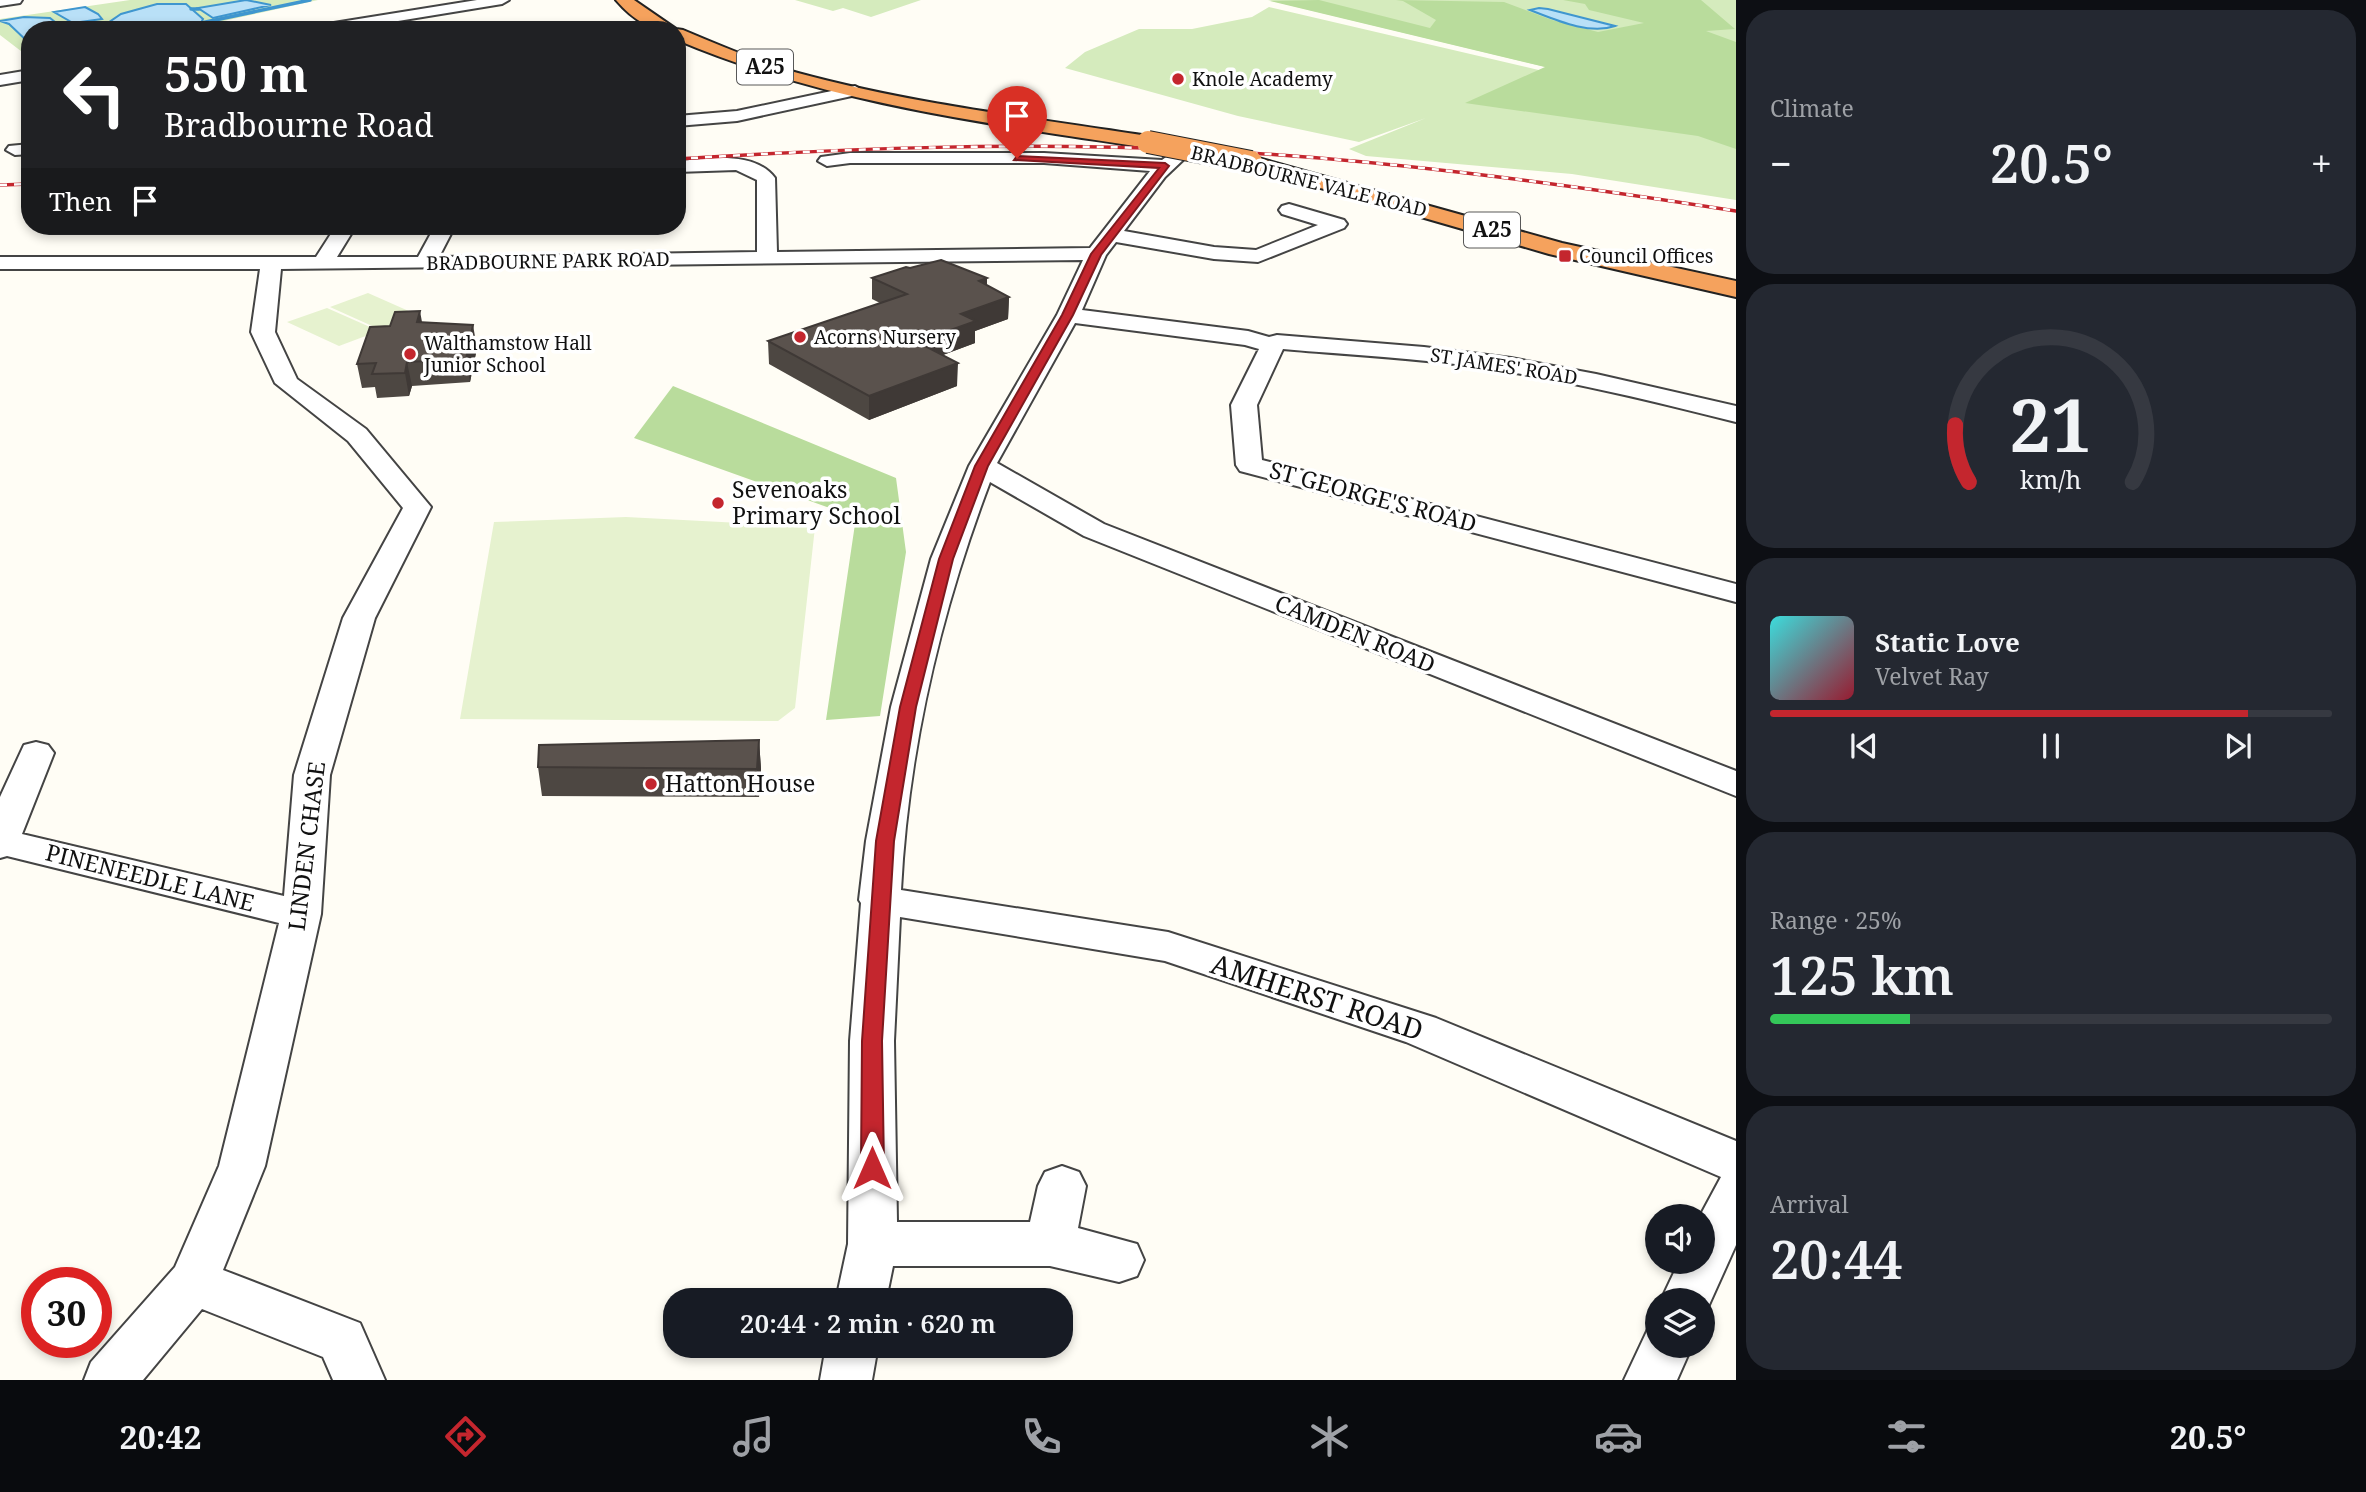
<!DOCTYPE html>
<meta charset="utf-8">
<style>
body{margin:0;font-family:"Noto Serif",serif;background:#242831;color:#f1f3f6;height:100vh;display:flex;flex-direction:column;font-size:26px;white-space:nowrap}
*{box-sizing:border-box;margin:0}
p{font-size:23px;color:#9ea1a6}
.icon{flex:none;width:38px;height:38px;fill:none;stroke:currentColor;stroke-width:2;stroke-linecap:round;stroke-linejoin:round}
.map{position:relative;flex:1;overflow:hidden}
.drawer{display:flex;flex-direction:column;gap:10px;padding:10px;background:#0d0f14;width:630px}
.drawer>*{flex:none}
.guide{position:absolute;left:21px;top:21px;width:665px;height:214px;border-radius:28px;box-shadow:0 4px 10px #0003;background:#202124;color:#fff;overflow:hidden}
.buttons{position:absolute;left:1645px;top:1204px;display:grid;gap:14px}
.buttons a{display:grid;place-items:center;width:70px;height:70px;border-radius:50%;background:#171b24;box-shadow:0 4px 10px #0003;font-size:35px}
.speed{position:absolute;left:21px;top:1267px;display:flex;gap:14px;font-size:35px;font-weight:700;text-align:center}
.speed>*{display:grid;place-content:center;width:91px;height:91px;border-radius:50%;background:#171b24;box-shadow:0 4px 10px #0003;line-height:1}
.speed .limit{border:10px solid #d22;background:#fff;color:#111}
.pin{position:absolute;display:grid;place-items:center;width:60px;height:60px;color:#fff;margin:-72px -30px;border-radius:50% 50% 50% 0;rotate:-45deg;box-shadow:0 0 7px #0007}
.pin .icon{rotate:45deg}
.me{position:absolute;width:77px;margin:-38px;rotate:0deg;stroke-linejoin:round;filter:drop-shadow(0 0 5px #0008)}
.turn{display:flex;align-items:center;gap:24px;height:147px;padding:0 28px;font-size:32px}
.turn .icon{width:91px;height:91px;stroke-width:2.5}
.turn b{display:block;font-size:49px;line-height:60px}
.then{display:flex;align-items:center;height:66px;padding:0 28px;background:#0003;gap:14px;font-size:26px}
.big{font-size:52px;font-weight:600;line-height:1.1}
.drawer .card{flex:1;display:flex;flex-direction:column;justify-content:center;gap:10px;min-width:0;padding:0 24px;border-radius:28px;background:#242831}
.drawer .dial{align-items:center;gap:0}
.dial svg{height:182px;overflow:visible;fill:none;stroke:#363941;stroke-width:7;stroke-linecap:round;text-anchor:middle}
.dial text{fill:#f1f3f6;stroke:none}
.song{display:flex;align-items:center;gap:21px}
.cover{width:84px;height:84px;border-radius:10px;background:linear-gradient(135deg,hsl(180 70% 55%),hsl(350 70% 35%))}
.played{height:7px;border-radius:4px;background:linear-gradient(90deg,#c4262e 85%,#363941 85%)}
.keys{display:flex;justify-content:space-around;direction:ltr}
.heat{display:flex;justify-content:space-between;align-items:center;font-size:38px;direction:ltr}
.charge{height:10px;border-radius:5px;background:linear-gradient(90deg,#34c759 25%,#363941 0)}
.trip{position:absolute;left:663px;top:1288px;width:410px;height:70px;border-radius:28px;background:#171b24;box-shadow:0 4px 10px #0003;font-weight:600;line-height:70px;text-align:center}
.tab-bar{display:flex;height:112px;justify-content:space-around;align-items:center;background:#090b0e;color:#9ea1a6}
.tab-bar .icon{width:49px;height:49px}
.tab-bar .active{color:#c4262e}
.tab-bar b{font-size:32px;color:#f1f3f6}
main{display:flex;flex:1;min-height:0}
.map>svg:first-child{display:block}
.green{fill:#d5ebbd}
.forest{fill:#b9dc9c}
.pitch{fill:#e6f2cf}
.water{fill:#b9e0f7;stroke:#3f96cf;stroke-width:2}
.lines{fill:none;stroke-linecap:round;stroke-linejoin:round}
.stream{stroke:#3f96cf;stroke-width:3.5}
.street-casing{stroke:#444;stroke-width:4}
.highway-casing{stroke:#222;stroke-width:4}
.street{fill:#fff;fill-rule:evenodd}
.highway{fill:#f5a25d;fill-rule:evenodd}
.rail-casing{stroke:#c4262e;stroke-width:3.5}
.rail{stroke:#fff;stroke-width:2.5;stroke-dasharray:7;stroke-linecap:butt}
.highway-bridge-casing{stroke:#222;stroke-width:24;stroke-linecap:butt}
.highway-bridge{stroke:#f5a25d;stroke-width:22}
.wall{fill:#4d4742}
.shaded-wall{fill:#3f3936}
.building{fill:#5a524d;stroke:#3f3936;stroke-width:2}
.route{fill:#c4262e;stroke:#7f191e;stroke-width:2}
.poi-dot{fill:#c4262e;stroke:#fff;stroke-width:2.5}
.labels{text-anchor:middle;stroke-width:7;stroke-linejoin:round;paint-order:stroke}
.far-poi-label{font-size:19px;fill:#111;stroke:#fff;text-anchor:start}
.far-street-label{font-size:19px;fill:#111;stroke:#fff}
.shield{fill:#fff;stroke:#585858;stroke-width:2}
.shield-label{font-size:21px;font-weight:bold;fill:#111}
.poi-label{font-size:23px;fill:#111;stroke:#fff;text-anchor:start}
.street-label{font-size:23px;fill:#111;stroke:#fff}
.near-street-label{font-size:28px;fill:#111;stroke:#fff}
</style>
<main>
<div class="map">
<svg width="1736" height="1380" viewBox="0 0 1736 1380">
<rect width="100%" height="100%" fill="#fffdf5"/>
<path class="green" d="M 130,0 L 318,0 L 183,30 L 30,30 L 30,58 L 0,35 L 0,19 Z
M 795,0 L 921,0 L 871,17 L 843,8 L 833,11 Z
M 1268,0 L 1736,0 L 1736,200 L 1572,174 L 1366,156 L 1349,149 L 1426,118 L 1359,142 L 1238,116 L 1065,68 L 1085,52 L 1139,29 L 1192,29 L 1252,17 L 1269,7 L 1547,72 L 1562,71 Z"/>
<path class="forest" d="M 1319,0 L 1430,28 L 1436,20 L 1403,1 L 1396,0 L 1504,2 L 1552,20 L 1598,32 L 1644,23 L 1589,10 L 1585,4 L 1563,0 L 1701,0 L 1735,29 L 1706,31 L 1736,42 L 1736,149 L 1698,136 L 1465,103 L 1545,67 L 1270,1 Z
M 673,386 L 896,478 L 906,552 L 880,716 L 826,720 L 855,524 L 838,511 L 634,438 Z"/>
<path class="pitch" d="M 368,293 L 420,316 L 381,330 L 330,307 Z
M 327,308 L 379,331 L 339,346 L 287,322 Z
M 626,517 L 815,527 L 795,708 L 778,721 L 460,719 L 494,522 Z"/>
<path class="water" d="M 246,0 L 271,5 L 213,18 L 198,8 Z
M 157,4 L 186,4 L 203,19 L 201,23 C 171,29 132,37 102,27 L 121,14 Z
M 85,7 L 98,14 L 102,19 L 73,23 L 54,12 Z
M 1539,8 L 1548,9 L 1615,26 C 1589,35 1556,20 1530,10 Z
M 24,17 L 50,18 L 65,30 L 30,30 L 30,44 L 9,24 L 0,21 Z"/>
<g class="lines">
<path class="stream" d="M 191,9 L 199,9
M 201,23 L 310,0
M 68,30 L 102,25"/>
<defs>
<path id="street" d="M 0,0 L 22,0 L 20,3 L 0,6 Z
M 477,0 L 509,0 L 502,4 L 343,30 L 308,30 L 315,26 Z
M 30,70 L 30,80 L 0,85 L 0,75 Z
M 855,86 L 863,91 L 861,94 L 737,121 L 677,126 L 677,116 L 737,111 Z
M 30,144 L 30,154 L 15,155 L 6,150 L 9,146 Z
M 850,153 L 1044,153 L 1162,160 L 1169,155 L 1181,155 L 1184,159 L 1165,177 L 1124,231 L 1214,247 L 1256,250 L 1318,225 L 1282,214 L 1279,210 L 1282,206 L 1289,204 L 1344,220 L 1347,224 L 1344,228 L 1258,262 L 1214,259 L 1116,242 L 1106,255 L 1082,310 L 1248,331 L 1269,337 L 1277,335 L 1424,347 L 1511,358 L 1596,374 L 1736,406 L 1736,422 C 1653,401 1570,381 1485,368 C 1418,358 1350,355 1283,349 L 1257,405 L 1262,460 L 1736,584 L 1736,602 L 1240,471 L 1236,465 L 1231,405 L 1259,349 L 1245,345 L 1075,323 L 997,463 L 1104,524 L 1736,771 L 1736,796 L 1084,536 L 990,482 C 941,611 908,751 901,890 L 1168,932 L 1436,1018 L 1736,1141 L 1736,1245 L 1704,1316 L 1703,1300 L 1661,1300 L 1679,1262 L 1703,1262 L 1703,1216 L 1700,1216 L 1721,1177 L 1406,1042 L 1165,961 L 900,917 L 894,1041 L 897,1222 L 1030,1222 L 1038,1186 L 1045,1172 L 1062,1166 L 1079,1172 L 1086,1186 L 1078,1228 L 1137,1244 L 1144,1260 L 1137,1276 L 1119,1282 L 1050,1266 L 893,1266 L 886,1300 L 836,1300 L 848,1244 L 850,1041 L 861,903 L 859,900 L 866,841 L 891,707 L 931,559 L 969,466 L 1057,315 L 1083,260 L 281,269 L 275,332 L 297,379 L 366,429 L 431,507 L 375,618 L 330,775 L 321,914 L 265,1166 L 223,1270 L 360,1323 L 385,1380 L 333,1380 L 323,1357 L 202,1309 L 143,1380 L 84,1380 L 91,1362 L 175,1267 L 219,1166 L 279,923 L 7,856 L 0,858 L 0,797 L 24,745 L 36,742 L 48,745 L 54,753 L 22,834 L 284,896 L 294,775 L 343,618 L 403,508 L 348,441 L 275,383 L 251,332 L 260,269 L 0,269 L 0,257 L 316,257 L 336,226 L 356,226 L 337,257 L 418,257 L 435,226 L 455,226 L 439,257 L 757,252 L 757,180 L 736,170 L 677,172 L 677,161 C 707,159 754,150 775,178 L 777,252 L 1090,248 L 1150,171 L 1044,163 L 850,163 L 827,166 L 818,161 L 821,157 Z
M 1657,1325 L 1657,1346 L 1692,1346 L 1677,1380 L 1624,1380 L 1648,1329 Z
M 826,1346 L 878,1346 L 872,1380 L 820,1380 Z"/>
<path id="highway" d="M 616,0 L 634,0 L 676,29 L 683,30 C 721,46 758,62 798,73 C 912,104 1031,118 1148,136 L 1155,138 L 1158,142 L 1155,146 L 1148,148 C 988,123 828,104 677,40 L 677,30 C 650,30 634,21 616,0 Z
M 1251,156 L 1562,243 L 1736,281 L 1736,297 L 1549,254 L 1244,166 L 1240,162 L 1244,158 Z"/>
</defs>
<use href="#street" class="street-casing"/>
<use href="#highway" class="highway-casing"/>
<use href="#street" class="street"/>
<use href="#highway" class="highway"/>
<defs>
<path id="rail" d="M 677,159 C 850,148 1022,142 1195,150 C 1376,158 1557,183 1736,211
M 0,185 L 30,184"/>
</defs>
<use href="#rail" class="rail-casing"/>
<use href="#rail" class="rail"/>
<defs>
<path id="highway-bridge" d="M 1148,142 L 1251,162"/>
</defs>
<use href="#highway-bridge" class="highway-bridge-casing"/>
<use href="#highway-bridge" class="highway-bridge"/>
</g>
<path class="wall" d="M 872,278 L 987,278 L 987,285 L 1009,297 L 1008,319 L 975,331 L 975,343 L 943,355 L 957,386 L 869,420 L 769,364 L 768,341 L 880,303 L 872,299 Z
M 422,322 L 477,348 L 470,382 L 412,386 L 409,396 L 377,398 L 375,387 L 362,388 L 357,364 L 390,326 Z
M 759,740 L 761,769 L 759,797 L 542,796 L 538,767 Z"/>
<path class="shaded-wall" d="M 987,278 L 986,299 L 979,281 Z
M 1009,297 L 1008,319 L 975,331 L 975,343 L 916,365 L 917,342 L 961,314 Z
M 420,311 L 424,333 L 417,322 Z
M 473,325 L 477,348 L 470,382 L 466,359 Z
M 407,362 L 412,386 L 409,396 L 405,373 Z
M 958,363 L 957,386 L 869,420 L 869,396 Z
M 759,740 L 761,769 L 759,797 L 757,769 Z"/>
<path class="building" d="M 941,260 L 987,278 L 979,281 L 1009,297 L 961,314 L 976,321 L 917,342 L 958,363 L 869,396 L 768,341 L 907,294 L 872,278 L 906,267 L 910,268 Z
M 420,311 L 417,322 L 473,325 L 466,359 L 407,362 L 405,373 L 372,374 L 376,363 L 357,364 L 370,327 L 390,326 L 395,312 Z
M 759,740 L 757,769 L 538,767 L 539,745 Z"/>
<path class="route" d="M 1017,156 L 1165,163 L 1169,166 L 1101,255 L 1073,315 L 988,466 L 953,559 L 916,707 L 894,841 L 882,1041 L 884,1168 L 880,1175 L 872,1177 L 864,1175 L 861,1168 L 862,1041 L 876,841 L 900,707 L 939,559 L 975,466 L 1062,315 L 1091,254 L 1159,168 L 1014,160 Z"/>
<g class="poi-dot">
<circle cx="1178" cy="79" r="7"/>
<rect x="1558" y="249" width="14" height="14" rx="3.5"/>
<circle cx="800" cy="337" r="7"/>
<circle cx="410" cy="354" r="7"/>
<circle cx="718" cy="503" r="7"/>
<circle cx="651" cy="784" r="7"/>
</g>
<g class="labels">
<g class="far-poi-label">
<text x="1192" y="86">Knole Academy</text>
<text x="1579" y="263">Council Offices</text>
<text x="814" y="344">Acorns Nursery</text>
<text x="424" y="350">Walthamstow Hall<tspan x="424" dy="22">Junior School</tspan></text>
</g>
<g class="far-street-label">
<text transform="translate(1309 181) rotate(14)" y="7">BRADBOURNE VALE ROAD</text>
<text transform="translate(548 261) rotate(-1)" y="7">BRADBOURNE PARK ROAD</text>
<text transform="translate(1504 366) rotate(9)" y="7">ST JAMES' ROAD</text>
</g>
<g class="shield">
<rect x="737" y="49.5" width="56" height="35" rx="5"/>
<rect x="1464" y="212.5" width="56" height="35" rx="5"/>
</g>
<g class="shield-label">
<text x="765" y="74">A25</text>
<text x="1492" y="237">A25</text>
</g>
<g class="poi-label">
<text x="732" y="498">Sevenoaks<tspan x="732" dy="26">Primary School</tspan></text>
<text x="665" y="792">Hatton House</text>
</g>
<g class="street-label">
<text transform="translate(1373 497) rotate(15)" y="8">ST GEORGE'S ROAD</text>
<text transform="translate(1355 634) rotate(22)" y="8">CAMDEN ROAD</text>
<text transform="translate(307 846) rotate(-83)" y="8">LINDEN CHASE</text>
<text transform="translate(150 878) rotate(14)" y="8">PINENEEDLE LANE</text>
</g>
<g class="near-street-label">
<text transform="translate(1317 997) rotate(18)" y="10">AMHERST ROAD</text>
</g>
</g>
</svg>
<div class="buttons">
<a><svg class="icon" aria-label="sound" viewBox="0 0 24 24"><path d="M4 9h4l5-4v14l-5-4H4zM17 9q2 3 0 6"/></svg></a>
<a><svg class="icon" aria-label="layers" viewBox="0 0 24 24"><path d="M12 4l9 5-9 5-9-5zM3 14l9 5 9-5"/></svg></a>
</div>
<div class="speed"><div class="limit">30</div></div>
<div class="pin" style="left:1017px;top:158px;background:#d93025"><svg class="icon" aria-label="arrive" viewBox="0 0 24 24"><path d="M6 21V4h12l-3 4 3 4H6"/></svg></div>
<svg class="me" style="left:872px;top:1168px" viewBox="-20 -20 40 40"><path d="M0-17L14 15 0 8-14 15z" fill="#c4262e" stroke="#fff" stroke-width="4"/></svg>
<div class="trip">20:44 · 2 min · 620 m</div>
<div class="guide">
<div class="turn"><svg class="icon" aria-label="left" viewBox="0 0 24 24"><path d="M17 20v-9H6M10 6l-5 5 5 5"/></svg><div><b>550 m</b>Bradbourne Road</div></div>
<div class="then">Then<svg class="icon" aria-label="arrive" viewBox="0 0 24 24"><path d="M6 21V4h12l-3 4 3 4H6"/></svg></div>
</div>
</div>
<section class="drawer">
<div class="card"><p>Climate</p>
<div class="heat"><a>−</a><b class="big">20.5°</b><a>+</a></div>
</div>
<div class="card dial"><svg viewBox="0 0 100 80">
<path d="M14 69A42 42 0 1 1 86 69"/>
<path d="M14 69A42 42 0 0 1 8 44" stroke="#c4262e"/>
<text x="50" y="56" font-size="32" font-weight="700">21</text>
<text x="50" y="72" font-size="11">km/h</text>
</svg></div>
<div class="card">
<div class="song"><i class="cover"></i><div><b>Static Love</b><p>Velvet Ray</p></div></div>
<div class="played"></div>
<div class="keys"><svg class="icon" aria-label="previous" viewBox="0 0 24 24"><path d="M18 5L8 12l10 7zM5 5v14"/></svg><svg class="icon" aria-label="pause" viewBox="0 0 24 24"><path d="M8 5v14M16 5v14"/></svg><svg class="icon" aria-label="next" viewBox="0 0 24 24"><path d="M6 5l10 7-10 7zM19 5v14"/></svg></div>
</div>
<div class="card"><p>Range · 25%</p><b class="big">125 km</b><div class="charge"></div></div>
<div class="card"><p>Arrival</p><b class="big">20:44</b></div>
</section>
</main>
<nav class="tab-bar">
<b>20:42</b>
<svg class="icon active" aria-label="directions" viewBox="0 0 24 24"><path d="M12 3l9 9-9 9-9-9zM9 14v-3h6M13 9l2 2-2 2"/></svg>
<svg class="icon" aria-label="music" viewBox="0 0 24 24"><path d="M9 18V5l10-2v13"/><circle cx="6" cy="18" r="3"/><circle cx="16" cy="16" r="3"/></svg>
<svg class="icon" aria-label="phone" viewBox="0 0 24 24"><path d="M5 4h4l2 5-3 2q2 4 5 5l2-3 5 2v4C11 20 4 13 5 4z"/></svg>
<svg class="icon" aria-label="climate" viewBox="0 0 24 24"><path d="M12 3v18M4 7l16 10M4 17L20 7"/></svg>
<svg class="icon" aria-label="car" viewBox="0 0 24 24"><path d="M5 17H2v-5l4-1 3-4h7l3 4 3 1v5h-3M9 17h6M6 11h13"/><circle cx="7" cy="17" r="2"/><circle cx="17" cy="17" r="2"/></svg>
<svg class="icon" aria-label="filters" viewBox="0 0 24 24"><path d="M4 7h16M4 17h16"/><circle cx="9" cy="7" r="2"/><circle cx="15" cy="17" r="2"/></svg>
<b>20.5°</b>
</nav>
